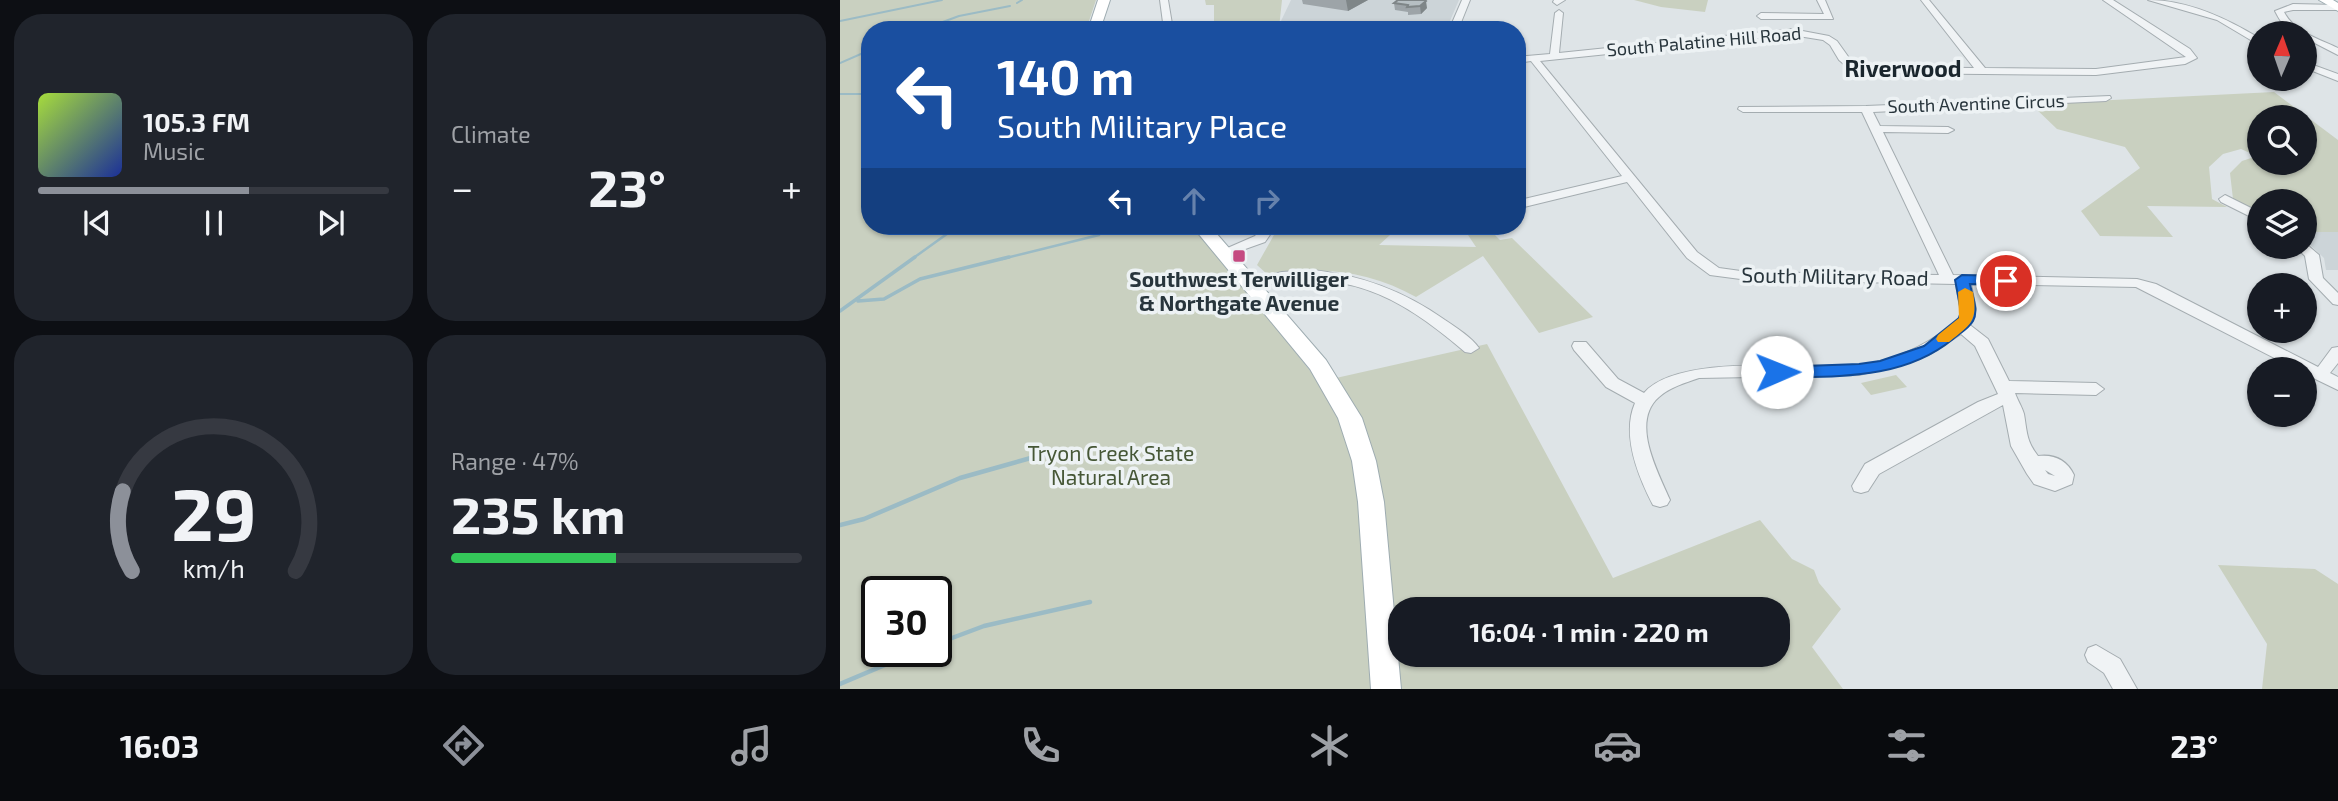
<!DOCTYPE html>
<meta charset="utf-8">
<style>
body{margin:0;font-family:"Exo 2",sans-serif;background:#20242c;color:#f1f3f6;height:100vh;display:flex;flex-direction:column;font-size:26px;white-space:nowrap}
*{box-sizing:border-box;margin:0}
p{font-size:23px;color:#9ea1a6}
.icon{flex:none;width:38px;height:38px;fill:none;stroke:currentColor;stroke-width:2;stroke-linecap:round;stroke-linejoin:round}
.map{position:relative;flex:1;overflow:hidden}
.details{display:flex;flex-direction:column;gap:14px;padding:14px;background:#0d0f14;width:840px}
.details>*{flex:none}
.hud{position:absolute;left:21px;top:21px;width:665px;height:214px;border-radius:28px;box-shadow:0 2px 5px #0004;background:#1a4fa0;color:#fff;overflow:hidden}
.needle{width:46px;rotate:2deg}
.buttons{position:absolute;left:1407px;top:21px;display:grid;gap:14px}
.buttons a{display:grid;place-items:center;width:70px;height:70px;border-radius:50%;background:#171b24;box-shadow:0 2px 5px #0004;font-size:35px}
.speed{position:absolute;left:21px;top:576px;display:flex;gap:14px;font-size:35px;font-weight:700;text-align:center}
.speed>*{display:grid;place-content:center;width:91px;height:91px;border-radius:50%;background:#171b24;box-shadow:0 2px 5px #0004;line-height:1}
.speed .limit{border:4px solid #111;border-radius:10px;background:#fff;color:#111}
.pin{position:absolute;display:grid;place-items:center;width:60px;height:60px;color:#fff;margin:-30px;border:4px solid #fff;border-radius:50%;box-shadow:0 2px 7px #0007}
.me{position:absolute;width:77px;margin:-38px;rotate:89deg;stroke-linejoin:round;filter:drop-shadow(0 0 5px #0008)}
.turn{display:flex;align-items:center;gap:24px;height:147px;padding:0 21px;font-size:32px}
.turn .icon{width:91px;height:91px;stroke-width:2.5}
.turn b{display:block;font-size:49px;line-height:60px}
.lanes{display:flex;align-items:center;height:66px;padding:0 21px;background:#0003;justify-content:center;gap:35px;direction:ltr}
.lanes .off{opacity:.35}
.big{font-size:52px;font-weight:700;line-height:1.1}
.details .tile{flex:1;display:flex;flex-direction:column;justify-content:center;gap:10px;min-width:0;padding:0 24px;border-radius:28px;background:#20242c}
.details .dial{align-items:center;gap:0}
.dial svg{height:182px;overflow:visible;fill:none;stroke:#363941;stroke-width:7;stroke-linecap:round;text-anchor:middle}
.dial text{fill:#f1f3f6;stroke:none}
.song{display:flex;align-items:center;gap:21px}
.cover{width:84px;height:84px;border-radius:10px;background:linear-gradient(135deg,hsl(80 70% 55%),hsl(230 70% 35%))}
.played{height:7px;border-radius:4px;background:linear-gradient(90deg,#8c9099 60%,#363941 60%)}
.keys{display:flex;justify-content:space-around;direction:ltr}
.heat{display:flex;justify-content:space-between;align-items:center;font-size:38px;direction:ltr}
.charge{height:10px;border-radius:5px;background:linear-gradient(90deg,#34c759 47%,#363941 0)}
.details .tiles{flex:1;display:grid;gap:14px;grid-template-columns:repeat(2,1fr)}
.trip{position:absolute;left:548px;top:597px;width:402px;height:70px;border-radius:28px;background:#171b24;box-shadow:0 2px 5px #0004;font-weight:700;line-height:70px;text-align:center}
.dock{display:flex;height:112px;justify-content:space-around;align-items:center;background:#090b0e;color:#9ea1a6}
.dock .icon{width:49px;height:49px}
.dock .on{color:#8c9099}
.dock b{font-size:32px;color:#f1f3f6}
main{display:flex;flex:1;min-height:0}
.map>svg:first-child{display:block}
.built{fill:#ccd4d8}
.green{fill:#c9d0c0;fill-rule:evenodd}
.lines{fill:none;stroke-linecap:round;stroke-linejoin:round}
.stream-far3{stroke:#9bbbc5;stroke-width:2}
.stream-far2{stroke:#9bbbc5;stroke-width:2.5}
.stream-far1{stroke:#9bbbc5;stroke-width:3.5}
.stream{stroke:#9bbbc5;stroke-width:4.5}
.minor-casing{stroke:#a4acb0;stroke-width:2}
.major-casing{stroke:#9eacb1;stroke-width:2}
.minor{fill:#f0f3f5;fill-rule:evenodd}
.major{fill:#fff;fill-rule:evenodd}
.wall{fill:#9da4a8}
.shaded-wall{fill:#7f8688}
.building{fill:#b6bfc3;stroke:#7f8688;stroke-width:2}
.route{fill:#1a73e8;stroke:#114b97;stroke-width:2}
.slow{fill:#f59e0b}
.poi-dot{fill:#c54a81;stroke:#edf2f4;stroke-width:2.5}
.labels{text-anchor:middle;stroke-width:7;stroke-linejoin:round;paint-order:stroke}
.far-street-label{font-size:18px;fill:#28353c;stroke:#edf2f4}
.street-label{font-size:21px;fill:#28353c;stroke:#edf2f4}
.poi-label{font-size:21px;font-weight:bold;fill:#28353c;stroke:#edf2f4}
.park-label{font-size:21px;fill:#465736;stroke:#edf2f4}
.far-district-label{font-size:23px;font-weight:bold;fill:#1a262d;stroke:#edf2f4}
</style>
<main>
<section class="details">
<div class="tiles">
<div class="tile">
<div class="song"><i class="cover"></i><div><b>105.3 FM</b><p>Music</p></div></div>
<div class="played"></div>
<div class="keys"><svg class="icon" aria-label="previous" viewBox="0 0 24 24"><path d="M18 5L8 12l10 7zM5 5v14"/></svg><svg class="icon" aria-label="pause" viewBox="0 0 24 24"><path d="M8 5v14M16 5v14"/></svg><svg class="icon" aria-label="next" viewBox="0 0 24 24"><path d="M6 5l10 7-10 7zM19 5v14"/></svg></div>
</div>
<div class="tile"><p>Climate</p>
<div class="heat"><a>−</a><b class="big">23°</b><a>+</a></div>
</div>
<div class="tile dial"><svg viewBox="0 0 100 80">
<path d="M14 69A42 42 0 1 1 86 69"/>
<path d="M14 69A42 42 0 0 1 10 34" stroke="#8c9099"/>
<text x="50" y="56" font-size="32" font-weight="700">29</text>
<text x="50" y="72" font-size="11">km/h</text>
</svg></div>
<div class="tile"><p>Range · 47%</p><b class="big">235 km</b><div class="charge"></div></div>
</div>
</section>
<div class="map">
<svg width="1498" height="689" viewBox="0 0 1498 689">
<rect width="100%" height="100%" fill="#dee4e7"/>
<path class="built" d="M 451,0 L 619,0 L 606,30 L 448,30 L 441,21 Z
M 1465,232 L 1498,232 L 1498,270 L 1486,270 L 1484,258 L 1465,240 Z"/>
<path class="green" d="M 0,0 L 256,0 L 246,30 L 30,30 L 30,226 L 355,226 L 475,377 L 499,419 L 512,460 L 521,519 L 531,689 L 0,689 ZM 37,592 L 96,592 L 96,651 L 37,651 Z
M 365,0 L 442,0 L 439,28 L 442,30 L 374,30 L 374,5 L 366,5 Z
M 794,0 L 868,0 L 865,12 L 821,7 Z
M 1434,92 L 1498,140 L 1498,232 L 1465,232 L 1465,201 L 1419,201 L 1419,213 L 1393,199 L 1390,173 L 1402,161 L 1417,156 L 1401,149 L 1383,154 L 1369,167 L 1372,199 L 1387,207 L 1307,206 L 1333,237 L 1260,236 L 1241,211 L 1300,168 L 1285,147 L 1217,129 L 1191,104 ZM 1419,117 L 1465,117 L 1465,163 L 1419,163 Z
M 439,226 L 560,226 L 539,245 L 636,247 L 622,226 L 646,226 L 660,240 L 672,238 L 753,317 L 699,333 L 643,256 L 576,297 C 541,277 500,268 460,271 C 449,271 438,275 428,275 L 417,265 Z
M 647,344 L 773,578 L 920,520 L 952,559 L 974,570 L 979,583 L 1001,609 L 972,647 L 1003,689 L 559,689 C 556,650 552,611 549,572 C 543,503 538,436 496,378 ZM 560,609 L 938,609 L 938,654 L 560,654 Z
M 1056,375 L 1067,387 L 1031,395 L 1021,383 Z
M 1378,565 L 1475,569 L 1498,584 L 1498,689 L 1422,689 L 1427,644 Z"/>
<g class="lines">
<path class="stream-far3" d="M 177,3 L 182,0
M 0,21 L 102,0
M 81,30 L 119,16 L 170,6
M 138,30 L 158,27
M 0,63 L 30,50
M 0,94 L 30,94"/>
<path class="stream-far2" d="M 72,259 L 118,226
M 162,259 L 259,235"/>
<path class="stream-far1" d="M 18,301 L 44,299 L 80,279 L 169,257
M 0,311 L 75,257"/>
<path class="stream" d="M 0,525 L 24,519 L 120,478 L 205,454
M 96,644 L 144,626 L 250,602
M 0,684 L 78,651"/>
<defs>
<path id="minor" d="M 320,0 L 328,0 L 333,30 L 324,30 Z
M 622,0 L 630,0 L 618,30 L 609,30 Z
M 714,0 L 725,0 L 717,5 L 713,2 Z
M 977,0 L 985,0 L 993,19 L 921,19 L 917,16 L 921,13 L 984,14 Z
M 1081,0 L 1089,0 L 1145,68 L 1256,69 L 1346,57 L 1263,0 L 1273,0 L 1350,49 L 1357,58 L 1345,64 L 1256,75 L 1041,73 L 1006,66 L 999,60 L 990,45 L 983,40 L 952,35 L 700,61 L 857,252 L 879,268 L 908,272 L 1099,275 L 1022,112 L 903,112 L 898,109 L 899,107 L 1026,106 L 1270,96 L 1271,98 L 1266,101 L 1033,112 L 1040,126 L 1108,127 L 1114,130 L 1108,133 L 1043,132 L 1113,275 L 1297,279 L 1316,284 L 1478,367 L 1492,348 L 1498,347 L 1498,363 L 1490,373 L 1498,377 L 1498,390 L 1465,374 L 1465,369 L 1456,369 L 1296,287 L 1131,284 L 1136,309 L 1130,325 L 1148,339 L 1169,381 L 1256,383 L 1264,389 L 1256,395 L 1175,393 C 1177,399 1182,407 1184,414 C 1187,431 1186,441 1198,456 C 1214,454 1227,460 1234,475 L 1232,484 L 1215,491 L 1194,484 L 1187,474 L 1171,446 L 1163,405 L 1039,474 L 1028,491 L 1021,493 L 1014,491 L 1012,486 L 1025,464 L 1138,402 L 1158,394 L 1135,346 L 1121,334 L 1092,353 L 1071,362 L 1019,375 L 859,378 C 845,383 830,387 819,397 C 790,422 818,472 830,500 L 827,505 L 820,507 L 813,505 C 798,476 781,435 795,403 L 766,387 L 734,350 L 732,346 L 734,342 L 746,342 L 778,379 L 804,393 C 838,353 966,369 1018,365 C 1046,362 1074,351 1098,335 C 1107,329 1117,324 1121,314 L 1116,284 L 908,280 L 870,275 L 847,258 L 787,182 L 684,207 L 680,206 L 680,200 L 782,176 L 691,61 L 677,63 L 677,57 L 710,54 L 715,13 L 719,10 L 723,13 L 719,53 L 952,29 L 989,36 L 997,41 L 1012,62 L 1041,67 L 1134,68 ZM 1205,470 L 1215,476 L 1208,474 Z
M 1308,0 C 1348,0 1386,18 1419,38 L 1419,45 L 1377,20 Z
M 1453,4 L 1498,5 L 1497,10 L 1453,10 L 1444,12 C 1454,32 1479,39 1498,48 L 1498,55 L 1465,38 L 1465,33 C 1448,33 1442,25 1435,11 Z
M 1465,62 L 1498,74 L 1498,81 L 1465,68 Z
M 1385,195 L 1419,212 L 1419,221 L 1381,202 L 1379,199 Z
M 423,226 L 436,226 L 425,242 L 383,257 L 376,253 L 415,236 Z
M 1465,243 L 1479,255 L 1483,278 L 1498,293 L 1498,305 L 1493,304 L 1469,279 L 1465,256 L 1456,247 L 1465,247 Z
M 472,270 C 522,275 564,291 605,320 C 617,328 631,337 639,348 L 631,353 L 625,352 C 556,293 503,266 411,288 L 404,284 L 406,281 L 442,272 Z
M 1256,645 L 1280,659 L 1297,689 L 1273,689 L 1264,673 L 1248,662 L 1245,655 L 1248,648 Z"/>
<path id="major" d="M 258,0 L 270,0 L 260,30 L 248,30 Z
M 1479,0 L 1493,0 L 1498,3 L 1498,11 Z
M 352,226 L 370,226 L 486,360 L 522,418 L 536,461 L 544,502 L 561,689 L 531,689 L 518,502 L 512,461 L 498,418 L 470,369 Z"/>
</defs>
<use href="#minor" class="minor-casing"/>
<use href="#major" class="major-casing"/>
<use href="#minor" class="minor"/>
<use href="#major" class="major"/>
</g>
<path class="wall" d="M 462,0 L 528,0 L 508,11 L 463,4 Z
M 558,0 L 587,8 L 581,14 L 568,15 L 568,12 L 555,10 L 554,3 Z"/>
<path class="shaded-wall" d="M 506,0 L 528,0 L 508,11 Z
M 586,1 L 587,8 L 581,14 L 580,6 Z"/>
<path class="building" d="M 558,0 L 585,0 L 586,1 L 580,6 L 567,7 L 568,5 L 554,3 Z"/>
<path class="route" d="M 1122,275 L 1166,276 L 1173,281 L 1166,285 L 1130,284 C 1132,295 1139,311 1133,321 C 1129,328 1119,334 1113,339 C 1063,380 998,376 937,378 L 929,372 L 937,367 L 1019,364 L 1040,361 L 1084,346 L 1119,318 L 1121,311 L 1115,280 Z"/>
<path class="slow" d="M 1125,288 L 1133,292 C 1138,322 1131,324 1109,342 L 1098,342 L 1096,339 L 1098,335 L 1119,318 L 1118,292 Z"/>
<rect class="poi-dot" x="392" y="249" width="14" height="14" rx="3.5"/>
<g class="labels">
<g class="far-street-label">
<text transform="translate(864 42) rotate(-5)" y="6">South Palatine Hill Road</text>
<text transform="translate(1136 104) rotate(-2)" y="6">South Aventine Circus</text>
</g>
<g class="street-label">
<text transform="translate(995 277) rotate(1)" y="7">South Military Road</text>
</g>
<g class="poi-label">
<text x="399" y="287">Southwest Terwilliger<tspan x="399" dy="24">&amp; Northgate Avenue</tspan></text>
</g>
<g class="park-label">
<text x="271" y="461">Tryon Creek State<tspan x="271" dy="24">Natural Area</tspan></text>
</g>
<g class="far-district-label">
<text x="1063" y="77">Riverwood</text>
</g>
</g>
</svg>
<div class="buttons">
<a><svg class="needle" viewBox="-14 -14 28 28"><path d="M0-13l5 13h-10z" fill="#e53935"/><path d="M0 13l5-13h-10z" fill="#9ea1a6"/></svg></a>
<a><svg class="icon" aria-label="search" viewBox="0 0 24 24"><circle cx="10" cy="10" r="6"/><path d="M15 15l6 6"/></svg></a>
<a><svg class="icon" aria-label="layers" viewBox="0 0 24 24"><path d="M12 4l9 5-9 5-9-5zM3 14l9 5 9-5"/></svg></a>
<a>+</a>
<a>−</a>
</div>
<div class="speed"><div class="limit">30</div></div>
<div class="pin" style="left:1166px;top:281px;background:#d93025"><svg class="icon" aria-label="arrive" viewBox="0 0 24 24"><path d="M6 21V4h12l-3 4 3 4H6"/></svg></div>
<svg class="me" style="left:937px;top:372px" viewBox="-20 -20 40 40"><circle r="19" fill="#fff"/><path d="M0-13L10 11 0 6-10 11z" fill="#1a73e8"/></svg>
<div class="trip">16:04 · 1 min · 220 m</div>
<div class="hud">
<div class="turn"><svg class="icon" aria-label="left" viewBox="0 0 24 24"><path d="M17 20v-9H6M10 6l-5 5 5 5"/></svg><div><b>140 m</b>South Military Place</div></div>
<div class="lanes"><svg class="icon" aria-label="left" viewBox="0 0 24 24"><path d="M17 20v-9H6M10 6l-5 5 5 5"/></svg><svg class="icon off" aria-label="ahead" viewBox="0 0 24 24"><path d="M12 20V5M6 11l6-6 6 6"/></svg><svg class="icon off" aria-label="right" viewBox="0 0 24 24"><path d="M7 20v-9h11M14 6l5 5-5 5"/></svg></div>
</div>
</div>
</main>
<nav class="dock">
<b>16:03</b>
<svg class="icon on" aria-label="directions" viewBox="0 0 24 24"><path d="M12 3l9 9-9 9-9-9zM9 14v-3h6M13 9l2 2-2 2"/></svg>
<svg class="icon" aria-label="music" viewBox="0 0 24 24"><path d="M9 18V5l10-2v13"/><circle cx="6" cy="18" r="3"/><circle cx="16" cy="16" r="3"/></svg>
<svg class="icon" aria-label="phone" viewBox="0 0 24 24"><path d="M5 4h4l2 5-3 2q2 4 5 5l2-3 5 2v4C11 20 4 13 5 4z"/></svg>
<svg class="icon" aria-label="climate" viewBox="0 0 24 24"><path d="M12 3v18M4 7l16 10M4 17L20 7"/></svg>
<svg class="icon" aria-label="car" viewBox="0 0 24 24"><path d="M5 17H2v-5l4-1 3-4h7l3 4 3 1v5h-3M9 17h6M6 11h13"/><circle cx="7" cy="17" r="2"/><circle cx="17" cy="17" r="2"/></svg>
<svg class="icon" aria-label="filters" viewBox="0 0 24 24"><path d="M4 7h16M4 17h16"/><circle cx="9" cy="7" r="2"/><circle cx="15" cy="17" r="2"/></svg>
<b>23°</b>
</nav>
